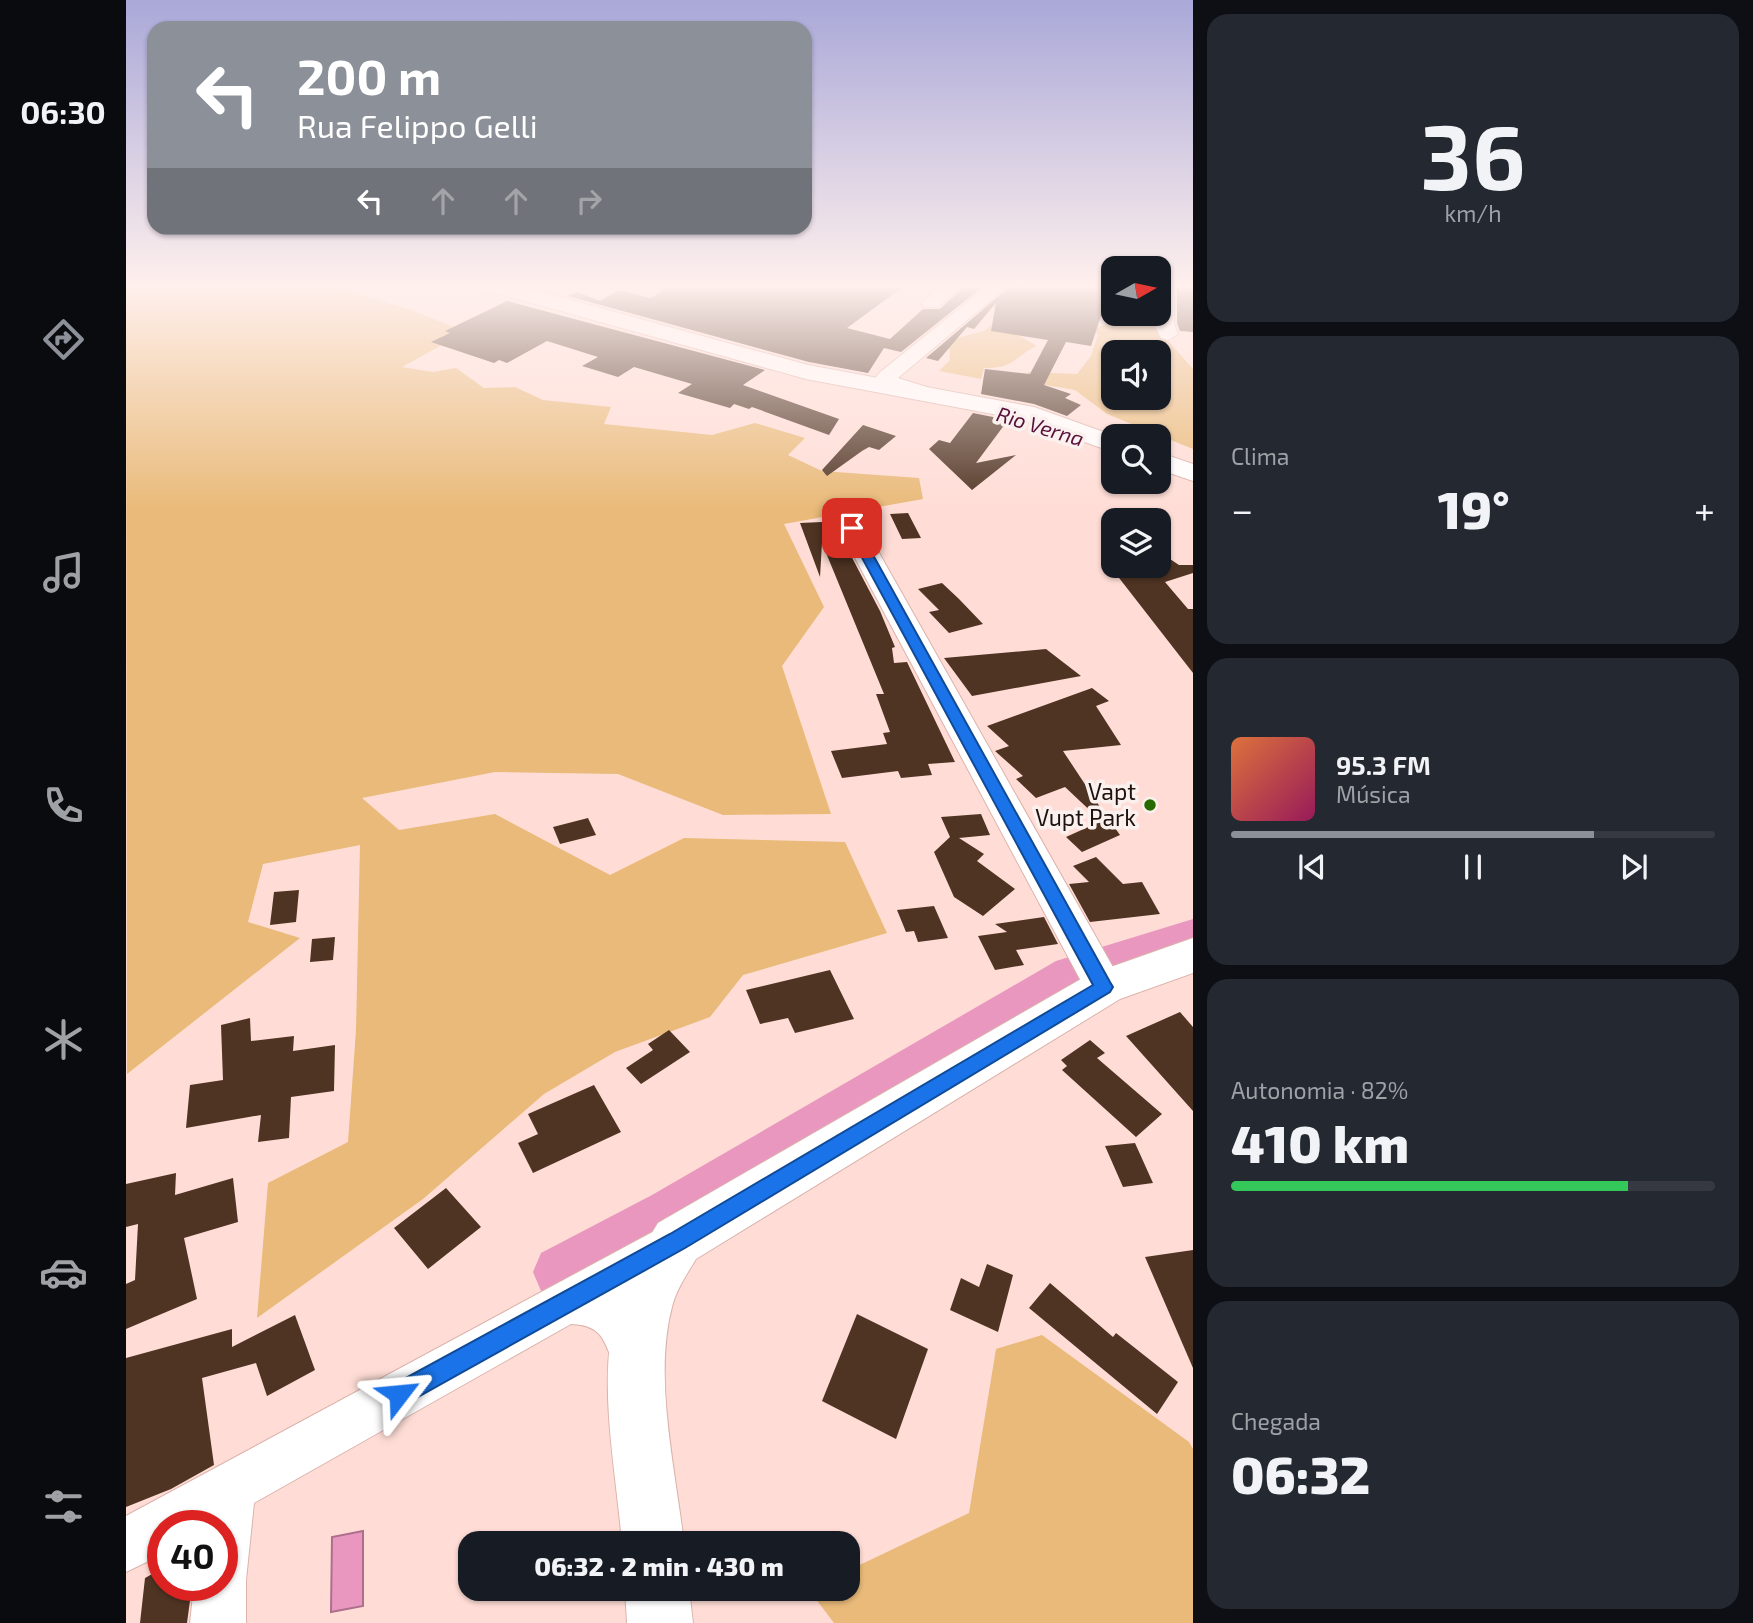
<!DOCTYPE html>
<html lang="pt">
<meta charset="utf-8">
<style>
body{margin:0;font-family:"Exo 2",sans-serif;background:#242831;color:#f1f3f6;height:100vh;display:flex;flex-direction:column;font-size:26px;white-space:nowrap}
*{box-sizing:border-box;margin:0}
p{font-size:23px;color:#9ea1a6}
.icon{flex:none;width:38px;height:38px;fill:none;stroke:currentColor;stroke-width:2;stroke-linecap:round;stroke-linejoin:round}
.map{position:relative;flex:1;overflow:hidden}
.details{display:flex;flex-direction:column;gap:14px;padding:14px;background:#0d0f14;width:560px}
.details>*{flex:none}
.guide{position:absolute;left:21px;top:21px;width:665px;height:214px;border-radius:21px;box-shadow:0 2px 5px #0004;background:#8c9099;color:#fff;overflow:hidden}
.needle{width:46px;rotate:81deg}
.fabs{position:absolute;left:975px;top:256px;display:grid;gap:14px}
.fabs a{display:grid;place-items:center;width:70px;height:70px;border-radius:14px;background:#171b24;box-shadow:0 2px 5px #0004;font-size:35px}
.speed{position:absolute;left:21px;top:1510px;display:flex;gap:14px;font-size:35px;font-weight:700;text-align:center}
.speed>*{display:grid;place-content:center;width:91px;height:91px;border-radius:50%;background:#171b24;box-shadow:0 2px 5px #0004;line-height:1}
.speed .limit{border:10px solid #d22;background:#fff;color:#111}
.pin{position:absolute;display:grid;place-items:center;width:60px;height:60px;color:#fff;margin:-30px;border-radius:14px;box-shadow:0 4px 10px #0006}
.me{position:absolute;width:77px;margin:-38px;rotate:61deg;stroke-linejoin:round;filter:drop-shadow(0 0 5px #0008)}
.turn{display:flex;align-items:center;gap:24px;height:147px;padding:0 35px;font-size:32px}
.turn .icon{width:91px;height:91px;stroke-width:2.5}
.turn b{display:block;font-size:49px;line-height:60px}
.lanes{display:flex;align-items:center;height:66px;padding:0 35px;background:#0003;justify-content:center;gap:35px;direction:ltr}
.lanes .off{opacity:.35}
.big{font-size:52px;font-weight:800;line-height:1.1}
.details .widget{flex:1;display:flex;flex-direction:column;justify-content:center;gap:10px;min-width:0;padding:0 24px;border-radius:21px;background:#242831}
.details .dial{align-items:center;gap:0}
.dial b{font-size:91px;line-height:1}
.song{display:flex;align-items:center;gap:21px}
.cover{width:84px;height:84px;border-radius:10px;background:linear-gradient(135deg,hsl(20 70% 55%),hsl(330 70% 35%))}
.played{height:7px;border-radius:4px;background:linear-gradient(90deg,#8c9099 75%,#363941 75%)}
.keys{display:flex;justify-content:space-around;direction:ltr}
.heat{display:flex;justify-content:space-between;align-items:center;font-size:38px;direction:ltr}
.charge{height:10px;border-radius:5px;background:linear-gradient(90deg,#34c759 82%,#363941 0)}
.trip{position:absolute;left:332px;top:1531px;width:402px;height:70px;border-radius:21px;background:#171b24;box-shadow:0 2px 5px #0004;font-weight:800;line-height:70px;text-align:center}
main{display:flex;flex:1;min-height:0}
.tab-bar{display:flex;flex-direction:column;width:126px;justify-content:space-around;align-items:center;background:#090b0e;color:#9ea1a6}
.tab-bar .icon{width:49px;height:49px}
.tab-bar .current{color:#8c9099}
.tab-bar b{font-size:32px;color:#f1f3f6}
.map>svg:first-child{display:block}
.green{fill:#e9ba79;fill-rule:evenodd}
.water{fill:#ea97c0;stroke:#ad6f8b;stroke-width:2}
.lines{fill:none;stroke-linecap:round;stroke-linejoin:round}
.river{fill:#ea97c0;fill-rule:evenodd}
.building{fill:#4f3423}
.minor-casing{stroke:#dbb3ab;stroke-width:2}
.major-casing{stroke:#dbb3ab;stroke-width:2}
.minor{fill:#fff;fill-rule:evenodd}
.major{fill:#fff;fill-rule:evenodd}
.route{fill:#1a73e8;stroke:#114b97;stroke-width:2}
.poi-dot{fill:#266a00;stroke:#faf1ef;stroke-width:2.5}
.labels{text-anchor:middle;stroke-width:7;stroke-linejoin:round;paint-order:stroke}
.far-water-label{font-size:21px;font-style:italic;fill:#58103b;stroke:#faf1ef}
.poi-label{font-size:23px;fill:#1e110e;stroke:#faf1ef;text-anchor:end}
</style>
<main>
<nav class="tab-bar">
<b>06:30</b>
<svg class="icon current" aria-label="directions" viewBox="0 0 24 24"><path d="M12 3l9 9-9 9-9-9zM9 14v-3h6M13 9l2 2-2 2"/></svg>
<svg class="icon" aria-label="music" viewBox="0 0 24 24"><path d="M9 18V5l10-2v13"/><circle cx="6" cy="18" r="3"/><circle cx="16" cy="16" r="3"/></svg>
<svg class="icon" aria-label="phone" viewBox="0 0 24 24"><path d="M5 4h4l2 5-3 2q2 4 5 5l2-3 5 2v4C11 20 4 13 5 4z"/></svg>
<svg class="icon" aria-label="climate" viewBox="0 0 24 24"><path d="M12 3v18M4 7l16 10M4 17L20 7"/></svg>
<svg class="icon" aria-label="car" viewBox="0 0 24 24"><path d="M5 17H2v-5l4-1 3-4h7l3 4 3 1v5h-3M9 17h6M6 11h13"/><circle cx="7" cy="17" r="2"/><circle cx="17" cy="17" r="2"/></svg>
<svg class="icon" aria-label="filters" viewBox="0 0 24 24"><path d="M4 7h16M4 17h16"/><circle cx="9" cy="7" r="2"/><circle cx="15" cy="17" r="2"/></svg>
</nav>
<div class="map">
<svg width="1067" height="1623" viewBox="0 0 1067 1623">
<rect width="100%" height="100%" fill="#ffddd6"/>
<path class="green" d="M 0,284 L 196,284 L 286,310 L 340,332 L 276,367 L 307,372 L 330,368 L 358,388 L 389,387 L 417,400 L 485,407 L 478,424 L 586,435 L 629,423 L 679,438 L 662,455 L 696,471 L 793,478 L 797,499 L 658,524 L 698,607 L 656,666 L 705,814 L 597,815 L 492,774 L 369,772 L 236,798 L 273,830 L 369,814 L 484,875 L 558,838 L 719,842 L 761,933 L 617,975 L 584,1017 L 489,1052 L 418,1094 L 297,1199 L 131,1318 L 142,1183 L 222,1142 L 230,1030 L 234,845 L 137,864 L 122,922 L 174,938 L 1,1074 Z
M 1022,318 L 1067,369 L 1067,449 L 981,414 L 949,390 L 902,382 L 902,372 L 951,374 L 965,356 L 972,335 L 968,329 L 990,320 ZM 987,352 L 1032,352 L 1032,397 L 987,397 Z
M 869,322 L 911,346 C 887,357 890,368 858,368 L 855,379 L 813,371 L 824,360 L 823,340 L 858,331 Z
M 916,1335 L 1063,1442 L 1067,1449 L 1067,1623 L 708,1623 L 683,1590 L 723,1589 L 723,1570 L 843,1513 L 870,1349 Z"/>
<path class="water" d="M 237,1531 L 237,1606 L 205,1612 L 206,1537 Z"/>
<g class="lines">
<path class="river" d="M 1067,919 L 1067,953 L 962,987 L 564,1231 L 435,1299 L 415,1291 L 407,1272 L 415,1253 L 526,1195 L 930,961 Z"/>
</g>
<path class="building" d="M 547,284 L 781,284 L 721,328 L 764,339 L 797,309 L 814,309 L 841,284 L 860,284 L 775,352 L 758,348 L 742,373 L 683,362 L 442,296 L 451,292 L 474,301 L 493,290 L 525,298 Z
M 887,284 L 981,284 L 983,316 L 975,316 L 965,346 L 940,342 L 918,385 L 945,394 L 939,398 L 955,405 L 941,416 L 908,404 L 855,394 L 859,369 L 904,374 L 922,340 L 865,331 L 870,303 L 848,329 L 841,327 L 812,361 L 800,358 Z
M 1051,284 L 1067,285 L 1067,332 L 1054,331 L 1051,323 Z
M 381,301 L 639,370 L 617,385 L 713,419 L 703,435 L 626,407 L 623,409 L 608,404 L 604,408 L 552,393 L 566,384 L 508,367 L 492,377 L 456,366 L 472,357 L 421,341 L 381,363 L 373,360 L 368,363 L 305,342 L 324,333 L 319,331 Z
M 847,413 L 882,420 L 850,463 L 890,455 L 846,490 L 803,449 L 813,440 L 824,443 Z
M 737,425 L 770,436 L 753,450 L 743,447 L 736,451 L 701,476 L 696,470 Z
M 782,513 L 795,538 L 776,539 L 764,514 Z
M 696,522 L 696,530 L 711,529 L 754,611 L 769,647 L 766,648 L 768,663 L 781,662 L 829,762 L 802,764 L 806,775 L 775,778 L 772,771 L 716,778 L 705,751 L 761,744 L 757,733 L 764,732 L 750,694 L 758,694 L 696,543 L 694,577 L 674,523 Z
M 1032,551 L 1053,565 L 1067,565 L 1067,573 L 1039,582 L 1062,609 L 1067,609 L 1067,673 L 983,565 L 1032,565 Z
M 816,583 L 833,599 L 857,624 L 823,633 L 803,612 L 813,610 L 792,589 Z
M 920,649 L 955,676 L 846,696 L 818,658 Z
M 966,688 L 983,701 L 970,706 L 995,745 L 937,751 L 978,813 L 972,818 L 939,787 L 910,798 L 890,779 L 897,776 L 869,751 L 883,746 L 861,726 Z
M 855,814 L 864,835 L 833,838 L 858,854 L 851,861 L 889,889 L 857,916 L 828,897 L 808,852 L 824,837 L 815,817 Z
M 462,818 L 470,835 L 434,844 L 427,827 Z
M 982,818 L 994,835 L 956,852 L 940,837 Z
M 970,857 L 997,884 L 1016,882 L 1034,914 L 964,922 L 943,884 L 963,882 L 947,866 Z
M 173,890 L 170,922 L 144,925 L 148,892 Z
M 808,906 L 822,938 L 792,942 L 788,931 L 780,932 L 771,910 Z
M 918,917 L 932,944 L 890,950 L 898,965 L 869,970 L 852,936 L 881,932 L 869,924 Z
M 209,937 L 207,960 L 184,962 L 186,939 Z
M 704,970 L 728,1019 L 669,1033 L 662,1018 L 634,1024 L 620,990 Z
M 1054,1012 L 1067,1027 L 1067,1111 L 1000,1036 Z
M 124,1018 L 125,1041 L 168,1036 L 167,1051 L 209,1045 L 208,1091 L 165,1097 L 163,1138 L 132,1142 L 135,1115 L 60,1128 L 64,1085 L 97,1080 L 95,1025 Z
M 543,1030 L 564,1052 L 515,1084 L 500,1068 L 527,1050 L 522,1044 Z
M 964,1040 L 979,1053 L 971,1058 L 1036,1114 L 1010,1137 L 936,1070 L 941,1066 L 935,1060 Z
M 468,1085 L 495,1132 L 407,1173 L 392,1143 L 412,1134 L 402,1114 Z
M 1009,1143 L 1027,1183 L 997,1187 L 979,1146 Z
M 50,1173 L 49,1195 L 107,1178 L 112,1222 L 58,1238 L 71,1299 L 0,1329 L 0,1284 L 9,1280 L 12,1224 L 0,1227 L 0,1184 Z
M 320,1188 L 355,1227 L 302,1269 L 268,1228 Z
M 1067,1250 L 1067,1368 L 1019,1257 Z
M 861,1264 L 887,1275 L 872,1332 L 824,1310 L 835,1278 L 853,1287 Z
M 924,1283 L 987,1337 L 990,1333 L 1052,1382 L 1031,1414 L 903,1308 Z
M 731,1314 L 802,1349 L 770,1439 L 696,1401 Z
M 169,1315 L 189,1370 L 141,1396 L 130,1363 L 76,1378 L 88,1465 L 45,1489 L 0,1507 L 0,1358 L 106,1329 L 106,1347 Z
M 37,1568 L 37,1586 L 66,1586 L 61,1623 L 14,1623 L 19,1578 Z"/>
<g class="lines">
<defs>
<path id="minor" d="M 818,284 L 838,284 L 812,307 L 798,307 L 796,303 Z
M 864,284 L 884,284 L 772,378 L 804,388 L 807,393 L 804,398 C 786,402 759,391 750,377 L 753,373 Z
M 1032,284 L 1048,284 L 1048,324 L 1052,334 L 1042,340 L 1035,338 L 1028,324 L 1029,313 L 1032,313 Z
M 726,520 L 735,523 L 739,528 L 992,976 L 997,987 L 992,998 L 978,1002 L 964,998 L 713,528 L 717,523 Z
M 547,1221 L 563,1228 L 570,1243 L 563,1258 L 500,1294 C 511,1304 534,1342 532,1358 C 531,1363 527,1369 525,1373 L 508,1380 L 491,1373 C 479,1346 480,1325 445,1324 L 128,1503 L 120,1580 L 120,1623 L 64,1623 L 68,1586 L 96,1586 L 96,1526 L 37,1526 L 37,1554 L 0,1572 L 0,1516 Z"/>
<path id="major" d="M 352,284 L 387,284 L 682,365 L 908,407 L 989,436 L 987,452 L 893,419 L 680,379 L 355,289 Z
M 1032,452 L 1067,464 L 1067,481 L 1032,469 Z
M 1067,938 L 1067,973 L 994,999 L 570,1259 C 561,1274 550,1290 546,1307 C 527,1379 550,1471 558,1544 L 496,1544 C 490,1468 471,1384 490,1310 C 498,1279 516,1250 532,1223 L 962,975 Z
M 499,1589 L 563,1589 L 567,1623 L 501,1623 Z"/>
</defs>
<use href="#minor" class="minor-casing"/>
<use href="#major" class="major-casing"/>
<use href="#minor" class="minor"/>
<use href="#major" class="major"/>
</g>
<linearGradient id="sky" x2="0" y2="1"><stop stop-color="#a9a8d8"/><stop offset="0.56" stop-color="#fff0ed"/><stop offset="1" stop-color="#fff0ed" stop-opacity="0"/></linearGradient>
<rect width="1067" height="511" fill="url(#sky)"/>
<path class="route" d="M 721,526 L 732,528 L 984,982 L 987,987 L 984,992 L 559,1248 L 281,1403 L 273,1406 L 265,1403 L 261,1394 L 265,1386 L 544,1234 L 967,985 L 720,528 Z"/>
<circle class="poi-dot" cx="1024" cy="805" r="7"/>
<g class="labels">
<g class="far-water-label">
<text transform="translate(914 427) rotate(17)" y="7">Rio Verna</text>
</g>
<g class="poi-label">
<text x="1010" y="800">Vapt<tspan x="1010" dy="26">Vupt Park</tspan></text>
</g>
</g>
</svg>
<div class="fabs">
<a><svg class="needle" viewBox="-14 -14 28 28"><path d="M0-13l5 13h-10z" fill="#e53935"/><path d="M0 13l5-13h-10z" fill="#9ea1a6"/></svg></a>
<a><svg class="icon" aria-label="sound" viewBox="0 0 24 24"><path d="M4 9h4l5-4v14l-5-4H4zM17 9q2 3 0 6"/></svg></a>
<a><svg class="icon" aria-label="search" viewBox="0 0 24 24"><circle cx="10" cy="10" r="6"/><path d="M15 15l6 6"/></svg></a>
<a><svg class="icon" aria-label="layers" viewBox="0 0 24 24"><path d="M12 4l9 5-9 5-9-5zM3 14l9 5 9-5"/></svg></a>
</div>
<div class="speed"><div class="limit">40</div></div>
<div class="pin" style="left:726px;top:528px;background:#d93025"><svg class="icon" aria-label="arrive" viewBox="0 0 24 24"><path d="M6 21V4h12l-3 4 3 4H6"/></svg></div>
<svg class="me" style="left:273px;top:1394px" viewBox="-20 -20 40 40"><path d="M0-17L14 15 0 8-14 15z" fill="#1a73e8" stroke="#fff" stroke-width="4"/></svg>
<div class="trip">06:32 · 2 min · 430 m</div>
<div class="guide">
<div class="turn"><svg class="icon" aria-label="left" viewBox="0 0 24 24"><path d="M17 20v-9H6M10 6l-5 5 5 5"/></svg><div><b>200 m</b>Rua Felippo Gelli</div></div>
<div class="lanes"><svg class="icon" aria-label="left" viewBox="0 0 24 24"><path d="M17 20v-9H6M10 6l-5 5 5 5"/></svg><svg class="icon off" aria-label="ahead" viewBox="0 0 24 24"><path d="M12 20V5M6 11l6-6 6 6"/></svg><svg class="icon off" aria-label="ahead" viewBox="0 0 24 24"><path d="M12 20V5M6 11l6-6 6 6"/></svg><svg class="icon off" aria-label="right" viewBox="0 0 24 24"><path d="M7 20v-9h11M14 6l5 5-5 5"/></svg></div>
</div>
</div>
<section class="details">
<div class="widget dial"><b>36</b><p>km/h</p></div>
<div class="widget"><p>Clima</p>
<div class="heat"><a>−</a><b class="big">19°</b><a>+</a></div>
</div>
<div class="widget">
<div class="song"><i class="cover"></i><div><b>95.3 FM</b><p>Música</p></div></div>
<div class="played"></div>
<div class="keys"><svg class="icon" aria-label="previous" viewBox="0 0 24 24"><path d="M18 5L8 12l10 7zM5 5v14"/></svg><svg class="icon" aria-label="pause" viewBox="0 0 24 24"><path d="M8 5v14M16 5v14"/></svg><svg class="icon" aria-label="next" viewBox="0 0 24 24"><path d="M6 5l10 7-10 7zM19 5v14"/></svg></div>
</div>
<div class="widget"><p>Autonomia · 82%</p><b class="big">410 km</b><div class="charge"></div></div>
<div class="widget"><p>Chegada</p><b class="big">06:32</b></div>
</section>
</main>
